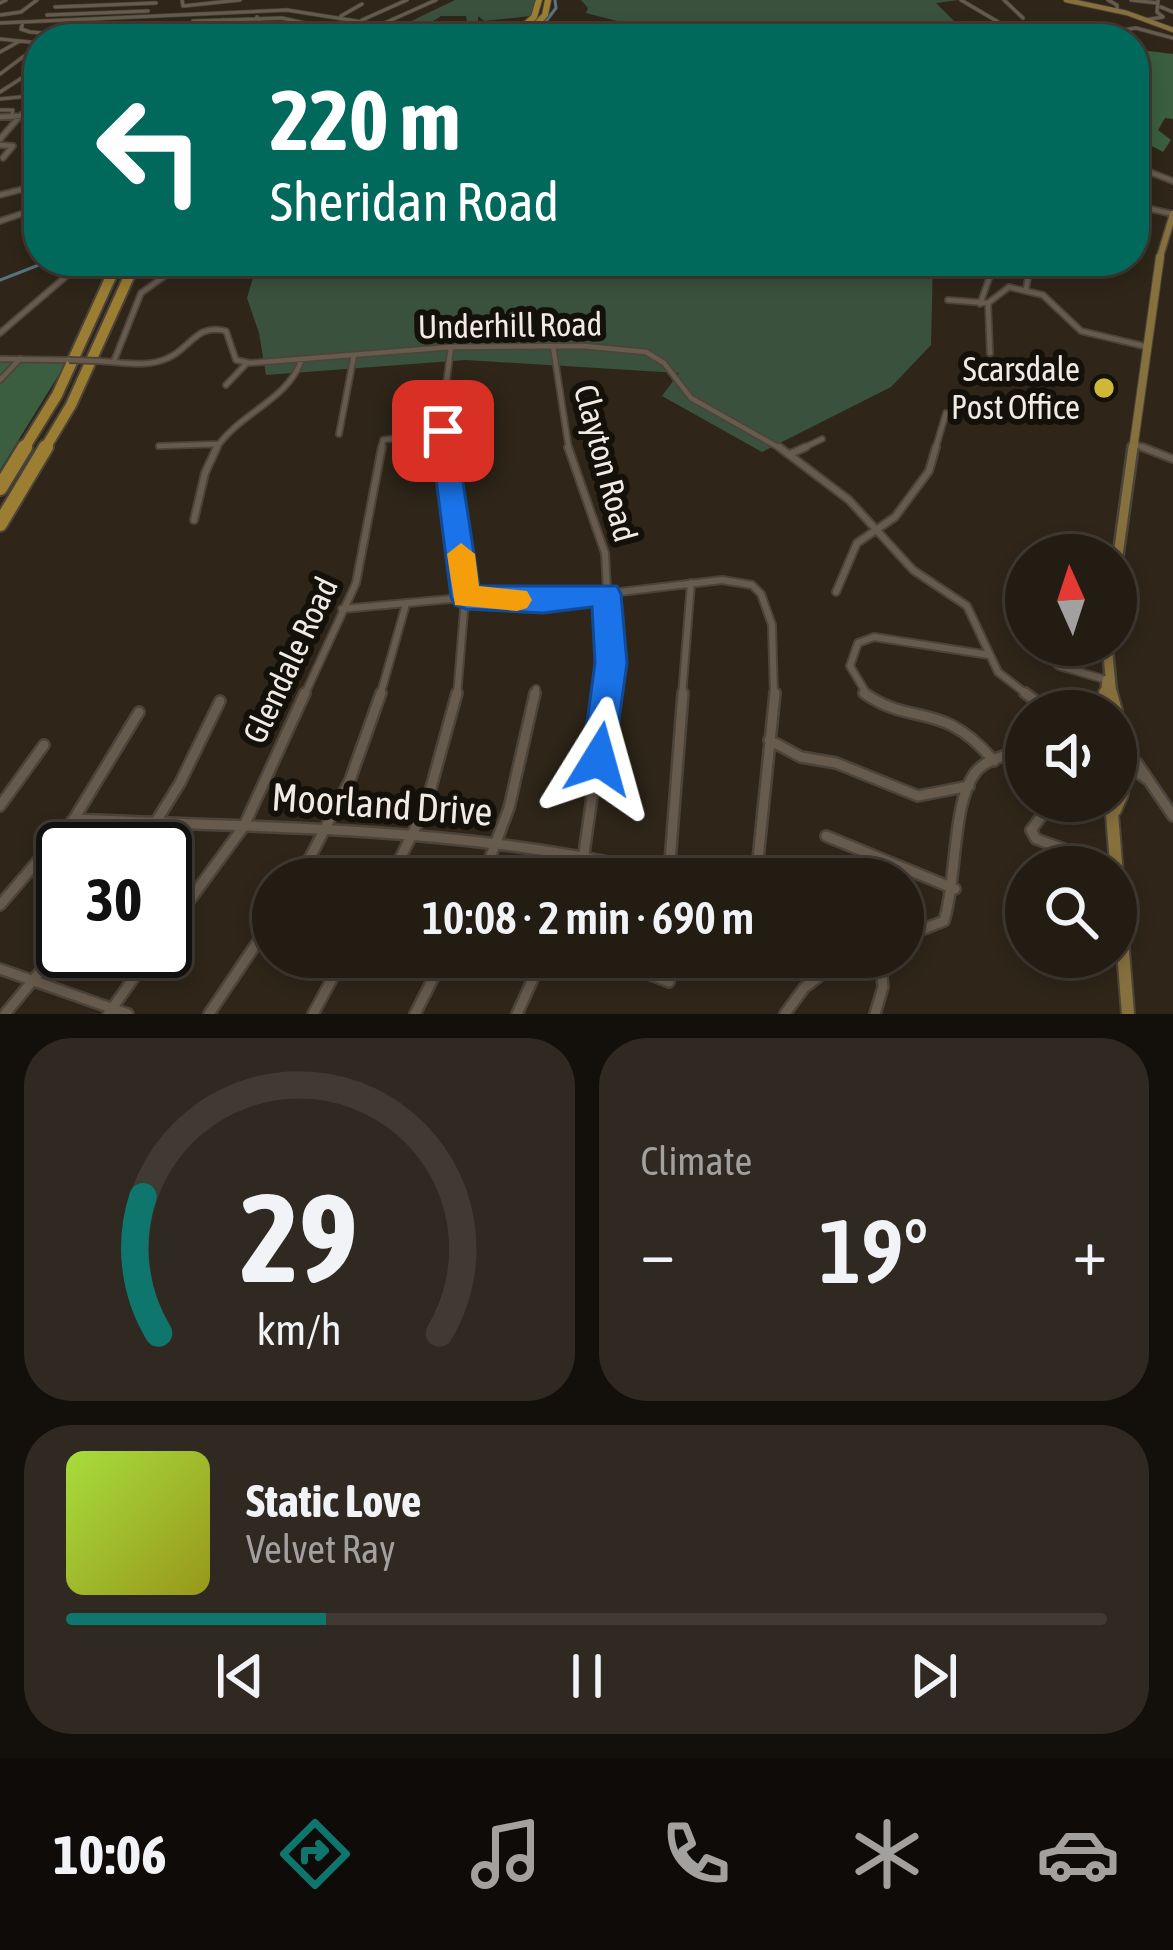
<!DOCTYPE html>
<meta charset="utf-8">
<style>
body{margin:0;font-family:"Asap Condensed",sans-serif;background:#2f2921;color:#f1f3f6;height:100vh;display:flex;flex-direction:column;font-size:45px;white-space:nowrap}
*{box-sizing:border-box;margin:0}
p{font-size:39px;color:#a3a1a0}
.icon{flex:none;width:66px;height:66px;fill:none;stroke:currentColor;stroke-width:2;stroke-linecap:round;stroke-linejoin:round}
.map{position:relative;height:1014px;overflow:hidden}
.details{display:flex;flex-direction:column;gap:24px;padding:24px;background:#130f0a;flex:1}
.details>*{flex:none}
.top-card{position:absolute;left:24px;top:24px;width:1125px;height:252px;border-radius:48px;box-shadow:0 6px 18px #0003,0 0 0 3px #403a33;background:#00695c;color:#fff;overflow:hidden}
.needle{width:78px;rotate:357deg}
.fabs{position:absolute;left:1005px;top:534px;display:grid;gap:24px}
.fabs a{display:grid;place-items:center;width:132px;height:132px;border-radius:50%;background:#231c13;box-shadow:0 6px 18px #0003,0 0 0 3px #403a33;font-size:60px}
.speed{position:absolute;left:36px;top:822px;display:flex;gap:24px;font-size:60px;font-weight:700;text-align:center}
.speed>*{display:grid;place-content:center;width:156px;height:156px;border-radius:50%;background:#231c13;box-shadow:0 6px 18px #0003,0 0 0 3px #403a33;line-height:1}
.speed .limit{border:6px solid #111;border-radius:18px;background:#fff;color:#111}
.pin{position:absolute;display:grid;place-items:center;width:102px;height:102px;color:#fff;margin:-51px;border-radius:24px;box-shadow:0 6px 18px #0006}
.me{position:absolute;width:132px;margin:-66px;rotate:8deg;stroke-linejoin:round;filter:drop-shadow(0 0 9px #0008)}
.turn{display:flex;align-items:center;gap:42px;height:252px;padding:0 48px;font-size:54px}
.turn .icon{width:156px;height:156px;stroke-width:2.5}
.turn b{display:block;font-size:84px;line-height:102px}
.big{font-size:90px;font-weight:600;line-height:1.1}
.details .widget{flex:1;display:flex;flex-direction:column;justify-content:center;gap:18px;min-width:0;padding:0 42px;border-radius:48px;background:#2f2921}
.details .dial{align-items:center;gap:0}
.dial svg{height:312px;overflow:visible;fill:none;stroke:#403a33;stroke-width:7;stroke-linecap:round;text-anchor:middle}
.dial text{fill:#f1f3f6;stroke:none}
.song{display:flex;align-items:center;gap:36px}
.cover{width:144px;height:144px;border-radius:18px;background:linear-gradient(135deg,hsl(80 70% 55%),hsl(60 70% 35%))}
.played{height:12px;border-radius:6px;background:linear-gradient(90deg,#0f766e 25%,#403a33 25%)}
.keys{display:flex;justify-content:space-around;direction:ltr}
.heat{display:flex;justify-content:space-between;align-items:center;font-size:66px;direction:ltr}
.details .tiles{flex:1;display:grid;gap:24px;grid-template-columns:1fr 1fr}
.widget:last-child{grid-column:span 2}
.trip{position:absolute;left:252px;top:858px;width:672px;height:120px;border-radius:60px;background:#231c13;box-shadow:0 6px 18px #0003,0 0 0 3px #403a33;font-weight:600;line-height:120px;text-align:center}
.dock{display:flex;height:192px;justify-content:space-around;align-items:center;background:#0e0b08;color:#a3a1a0}
.dock .icon{width:84px;height:84px}
.dock .on{color:#0f766e}
.dock b{font-size:54px;color:#f1f3f6}
.map>svg:first-child{display:block}
.green{fill:#3a523d}
.forest{fill:#3a5e3f}
.lines{fill:none;stroke-linecap:round;stroke-linejoin:round}
.stream{stroke:#567382;stroke-width:3}
.minor-far3-casing{stroke:#4c443a;stroke-width:4.5}
.minor-far2-casing{stroke:#4c443a;stroke-width:8}
.minor-far1-casing{stroke:#4c443a;stroke-width:10}
.minor-casing{stroke:#4c443a;stroke-width:14}
.major-far4-casing{stroke:#4c443a;stroke-width:6}
.major-far3-casing{stroke:#4c443a;stroke-width:9}
.major-far2-casing{stroke:#4c443a;stroke-width:10}
.major-far1-casing{stroke:#4c443a;stroke-width:14}
.major-casing{stroke:#4c443a;stroke-width:16}
.highway-far2-casing{stroke:#4c443a;stroke-width:8}
.highway-far1-casing{stroke:#4c443a;stroke-width:14}
.highway-casing{stroke:#4c443a;stroke-width:18}
.minor-far3{stroke:#665b4d;stroke-width:3}
.minor-far2{stroke:#665b4d;stroke-width:4.5}
.minor-far1{stroke:#665b4d;stroke-width:6}
.minor{stroke:#665b4d;stroke-width:9}
.major-far4{stroke:#86703d;stroke-width:4.5}
.major-far3{stroke:#86703d;stroke-width:6}
.major-far2{stroke:#86703d;stroke-width:8}
.major-far1{stroke:#86703d;stroke-width:9}
.major{stroke:#86703d;stroke-width:12}
.highway-far2{stroke:#9c7e33;stroke-width:6}
.highway-far1{stroke:#9c7e33;stroke-width:10}
.highway{stroke:#9c7e33;stroke-width:14}
.minor-bridge-casing{stroke:#4c443a;stroke-width:8;stroke-linecap:butt}
.minor-bridge{stroke:#665b4d;stroke-width:4.5}
.route{fill:#1a73e8;stroke:#114b97;stroke-width:3}
.slow{fill:#f59e0b}
.poi-dot{fill:#cfb837;stroke:#14100a;stroke-width:4.5}
.labels{text-anchor:middle;stroke-width:12;stroke-linejoin:round;paint-order:stroke}
.street-label{font-size:33px;fill:#f2ebe3;stroke:#14100a}
.poi-label{font-size:33px;fill:#f2ebe3;stroke:#14100a;text-anchor:end}
.near-street-label{font-size:39px;fill:#f2ebe3;stroke:#14100a}
</style>
<div class="map">
<svg width="1173" height="1014" viewBox="0 0 1173 1014">
<rect width="100%" height="100%" fill="#2f2619"/>
<path class="green" d="M 455,0 L 536,0 L 531,16 L 484,21 L 478,16 L 478,21 L 467,22 L 466,16 L 441,16 L 405,39 L 374,39 Z
M 581,0 L 959,0 L 936,3 L 972,39 L 661,39 L 652,30 L 586,13 L 588,8 Z
M 258,261 L 933,261 L 931,345 L 891,387 L 762,452 L 662,396 L 679,373 L 465,360 L 266,375 L 259,333 L 247,298 Z"/>
<path class="forest" d="M 1141,50 L 1173,54 L 1173,119 L 1165,118 L 1158,130 L 1171,140 L 1163,152 L 1150,145 L 1150,135 L 1134,131 L 1134,59 L 1144,59 Z
M 0,361 L 66,363 L 0,470 Z"/>
<g class="lines">
<path class="stream" d="M 544,24 L 556,8 L 555,0
M 502,39 L 515,30
M 0,280 L 49,261"/>
<defs>
<path id="minor-far3" d="M 182,0 L 183,6 L 240,0
M 961,0 L 1027,39
M 1004,0 L 1023,18
M 1108,0 L 1117,5 L 1117,11
M 1131,0 L 1157,3
M 0,3 L 6,0
M 55,7 L 156,3
M 1161,7 L 1173,12
M 0,15 L 21,12 L 37,0
M 47,15 L 148,11
M 341,16 L 362,4
M 257,17 L 270,39
M 223,20 L 237,39
M 362,20 L 407,0
M 1145,20 L 1163,17 L 1157,12 L 1158,0
M 193,21 L 282,18 L 358,35 L 436,0
M 23,22 L 21,29 L 30,32 L 97,37 L 139,32
M 0,23 L 287,10 L 381,25
M 969,23 L 989,30 L 1011,30
M 599,29 L 634,39
M 230,30 L 318,39
M 147,37 L 199,30 L 194,22
M 0,39 L 39,43
M 1063,39 L 1136,28 L 1173,38
M 0,52 L 18,42
M 0,74 L 39,45
M 0,92 L 39,67
M 0,99 L 39,95
M 0,110 L 13,110 L 12,114"/>
<path id="minor-far2" d="M 0,117 L 39,115
M 0,139 L 21,115
M 31,140 L 39,133
M 0,145 L 13,146 L 3,158
M 1134,150 L 1144,142
M 1134,166 L 1173,181
M 0,195 L 39,185
M 1134,205 L 1173,214
M 0,221 L 39,208
M 1026,289 L 1031,261
M 948,300 L 988,303
M 980,304 L 991,273
M 0,333 L 70,273
M 553,346 L 569,450
M 990,353 L 988,303 L 1009,287 L 1043,295 L 1081,331 L 1148,347
M 0,359 L 69,360
M 99,361 C 121,362 147,368 168,358 C 191,348 196,323 226,331 L 236,360 L 250,363 L 451,347 L 583,346 L 646,352 L 664,363 L 691,398 L 783,450
M 114,361 L 141,293 L 186,261
M 0,380 L 20,359
M 226,385 L 247,363
M 339,434 L 354,355
M 1135,444 L 1149,450
M 159,446 L 219,444
M 215,450 C 239,412 287,402 302,359
M 381,450 L 383,440 L 443,431
M 446,450 L 444,401 L 451,347
M 799,450 L 822,439
M 935,450 L 946,413"/>
<path id="minor-far1" d="M 446,447 L 465,599 L 457,696
M 568,447 L 605,553 L 611,663 L 606,696
M 779,447 L 849,500 L 913,570 L 967,606 L 998,672 L 1029,696
M 1142,447 L 1173,459
M 790,454 L 806,447
M 194,520 L 205,473 L 217,447
M 836,592 L 857,543 L 895,517 L 929,471 L 936,447
M 342,609 L 472,597 L 543,601 L 722,580 L 752,585 L 761,594 L 772,625 L 774,696
M 1039,645 L 1059,666 L 1107,680
M 304,696 L 356,583 L 382,447
M 380,696 L 406,604
M 534,696 L 536,689
M 682,696 L 691,583
M 868,696 L 850,666 L 858,643 L 874,637 L 989,655"/>
<path id="minor" d="M 864,693 C 914,728 941,699 994,761
M 1025,693 L 1049,711
M 769,740 L 801,757 L 836,763 L 918,796 L 969,786
M 1119,750 L 1137,763 L 1173,816
M 1123,763 L 1147,779
M 1053,801 L 1031,830 L 1036,839 L 1114,867
M 1086,801 L 1112,809
M 0,806 L 44,745
M 74,819 C 279,829 482,826 682,879
M 826,836 L 955,889
M 139,849 L 180,783 L 220,701
M 669,875 L 683,693
M 299,879 L 350,780 L 381,693
M 390,879 L 426,806 L 457,693
M 482,879 L 509,808 L 535,693
M 576,879 L 584,853 L 607,693
M 756,879 L 775,693
M 0,905 L 74,819 L 139,712
M 165,934 L 244,826 L 305,693
M 903,937 L 944,921 C 957,881 952,803 975,773 C 986,758 1010,755 1026,749
M 605,957 L 669,982
M 0,969 L 128,1014
M 5,1014 L 63,944
M 108,1014 L 153,951
M 209,1014 L 273,919
M 313,1014 L 344,957
M 415,1014 L 444,957
M 517,1014 L 543,957
M 785,1014 L 804,988 L 844,957
M 875,1014 L 883,987 L 880,957"/>
<path id="major-far4" d="M 1066,0 L 1127,13 L 1173,30"/>
<path id="major-far3" d="M 1159,260 L 1173,214"/>
<path id="major-far2" d="M 1133,450 L 1160,257"/>
<path id="major-far1" d="M 1116,570 L 1133,447
M 1107,645 L 1112,696
M 1105,696 L 1107,680"/>
<path id="major" d="M 1111,693 L 1116,711
M 1103,711 L 1105,693
M 1111,801 L 1128,1014
M 1115,810 L 1122,794 L 1116,717"/>
<path id="highway-far2" d="M 534,27 L 545,15 L 548,0
M 509,39 L 534,17 L 539,0"/>
<path id="highway-far1" d="M 23,450 L 57,395 L 118,261
M 44,450 L 71,405 L 136,261"/>
<path id="highway" d="M 0,488 L 25,447
M 0,524 L 46,447"/>
</defs>
<use href="#minor-far3" class="minor-far3-casing"/>
<use href="#minor-far2" class="minor-far2-casing"/>
<use href="#minor-far1" class="minor-far1-casing"/>
<use href="#minor" class="minor-casing"/>
<use href="#major-far4" class="major-far4-casing"/>
<use href="#major-far3" class="major-far3-casing"/>
<use href="#major-far2" class="major-far2-casing"/>
<use href="#major-far1" class="major-far1-casing"/>
<use href="#major" class="major-casing"/>
<use href="#highway-far2" class="highway-far2-casing"/>
<use href="#highway-far1" class="highway-far1-casing"/>
<use href="#highway" class="highway-casing"/>
<use href="#minor-far3" class="minor-far3"/>
<use href="#minor-far2" class="minor-far2"/>
<use href="#minor-far1" class="minor-far1"/>
<use href="#minor" class="minor"/>
<use href="#major-far4" class="major-far4"/>
<use href="#major-far3" class="major-far3"/>
<use href="#major-far2" class="major-far2"/>
<use href="#major-far1" class="major-far1"/>
<use href="#major" class="major"/>
<use href="#highway-far2" class="highway-far2"/>
<use href="#highway-far1" class="highway-far1"/>
<use href="#highway" class="highway"/>
<defs>
<path id="minor-bridge" d="M 69,360 L 99,361"/>
</defs>
<use href="#minor-bridge" class="minor-bridge-casing"/>
<use href="#minor-bridge" class="minor-bridge"/>
</g>
<path class="route" d="M 443,423 L 455,431 L 479,586 L 617,586 L 621,594 L 627,663 L 612,770 L 599,775 L 587,770 L 582,759 L 595,663 L 592,607 L 543,613 L 466,609 L 455,605 L 451,597 L 430,431 Z"/>
<path class="slow" d="M 461,543 L 475,554 L 479,586 L 527,591 L 532,600 L 527,608 L 517,611 L 455,605 L 447,554 Z"/>
<circle class="poi-dot" cx="1104" cy="388" r="12"/>
<g class="labels">
<g class="street-label">
<text transform="translate(510 325) rotate(-1)" y="12">Underhill Road</text>
<text transform="translate(606 463) rotate(75)" y="12">Clayton Road</text>
<text transform="translate(290 660) rotate(-65)" y="12">Glendale Road</text>
</g>
<g class="poi-label">
<text x="1080" y="381">Scarsdale<tspan x="1080" dy="38">Post Office</tspan></text>
</g>
<g class="near-street-label">
<text transform="translate(382 804) rotate(4)" y="14">Moorland Drive</text>
</g>
</g>
</svg>
<div class="fabs">
<a><svg class="needle" viewBox="-14 -14 28 28"><path d="M0-13l5 13h-10z" fill="#e53935"/><path d="M0 13l5-13h-10z" fill="#a3a1a0"/></svg></a>
<a><svg class="icon" aria-label="sound" viewBox="0 0 24 24"><path d="M4 9h4l5-4v14l-5-4H4zM17 9q2 3 0 6"/></svg></a>
<a><svg class="icon" aria-label="search" viewBox="0 0 24 24"><circle cx="10" cy="10" r="6"/><path d="M15 15l6 6"/></svg></a>
</div>
<div class="speed"><div class="limit">30</div></div>
<div class="pin" style="left:443px;top:431px;background:#d93025"><svg class="icon" aria-label="arrive" viewBox="0 0 24 24"><path d="M6 21V4h12l-3 4 3 4H6"/></svg></div>
<svg class="me" style="left:599px;top:759px" viewBox="-20 -20 40 40"><path d="M0-17L14 15 0 8-14 15z" fill="#1a73e8" stroke="#fff" stroke-width="4"/></svg>
<div class="trip">10:08 · 2 min · 690 m</div>
<div class="top-card">
<div class="turn"><svg class="icon" aria-label="left" viewBox="0 0 24 24"><path d="M17 20v-9H6M10 6l-5 5 5 5"/></svg><div><b>220 m</b>Sheridan Road</div></div>
</div>
</div>
<section class="details">
<div class="tiles">
<div class="widget dial"><svg viewBox="0 0 100 80">
<path d="M14 69A42 42 0 1 1 86 69"/>
<path d="M14 69A42 42 0 0 1 10 34" stroke="#0f766e"/>
<text x="50" y="56" font-size="32" font-weight="700">29</text>
<text x="50" y="72" font-size="11">km/h</text>
</svg></div>
<div class="widget"><p>Climate</p>
<div class="heat"><a>−</a><b class="big">19°</b><a>+</a></div>
</div>
<div class="widget">
<div class="song"><i class="cover"></i><div><b>Static Love</b><p>Velvet Ray</p></div></div>
<div class="played"></div>
<div class="keys"><svg class="icon" aria-label="previous" viewBox="0 0 24 24"><path d="M18 5L8 12l10 7zM5 5v14"/></svg><svg class="icon" aria-label="pause" viewBox="0 0 24 24"><path d="M8 5v14M16 5v14"/></svg><svg class="icon" aria-label="next" viewBox="0 0 24 24"><path d="M6 5l10 7-10 7zM19 5v14"/></svg></div>
</div>
</div>
</section>
<nav class="dock">
<b>10:06</b>
<svg class="icon on" aria-label="directions" viewBox="0 0 24 24"><path d="M12 3l9 9-9 9-9-9zM9 14v-3h6M13 9l2 2-2 2"/></svg>
<svg class="icon" aria-label="music" viewBox="0 0 24 24"><path d="M9 18V5l10-2v13"/><circle cx="6" cy="18" r="3"/><circle cx="16" cy="16" r="3"/></svg>
<svg class="icon" aria-label="phone" viewBox="0 0 24 24"><path d="M5 4h4l2 5-3 2q2 4 5 5l2-3 5 2v4C11 20 4 13 5 4z"/></svg>
<svg class="icon" aria-label="climate" viewBox="0 0 24 24"><path d="M12 3v18M4 7l16 10M4 17L20 7"/></svg>
<svg class="icon" aria-label="car" viewBox="0 0 24 24"><path d="M5 17H2v-5l4-1 3-4h7l3 4 3 1v5h-3M9 17h6M6 11h13"/><circle cx="7" cy="17" r="2"/><circle cx="17" cy="17" r="2"/></svg>
</nav>
